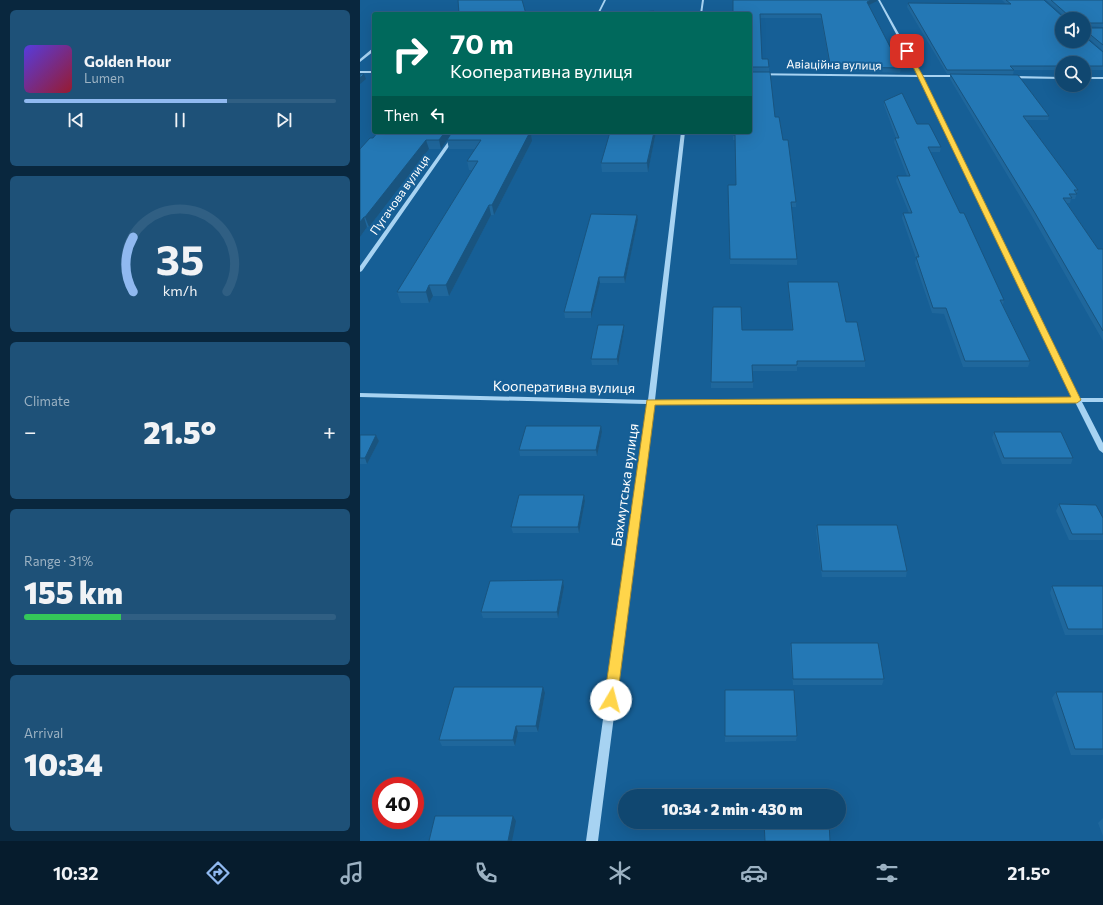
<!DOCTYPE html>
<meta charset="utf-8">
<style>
body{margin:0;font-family:Commissioner,sans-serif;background:#1e5178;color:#f1f3f6;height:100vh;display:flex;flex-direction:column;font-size:15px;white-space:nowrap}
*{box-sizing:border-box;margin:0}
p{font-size:13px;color:#9cb2c3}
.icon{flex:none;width:22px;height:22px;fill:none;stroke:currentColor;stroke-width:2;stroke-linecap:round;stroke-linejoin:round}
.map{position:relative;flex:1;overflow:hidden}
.sheet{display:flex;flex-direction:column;gap:10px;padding:10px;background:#09273e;width:360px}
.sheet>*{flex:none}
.banner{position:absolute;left:12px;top:12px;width:380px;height:122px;border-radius:4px;box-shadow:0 4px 16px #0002,0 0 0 1px #305f83;background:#00695c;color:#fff;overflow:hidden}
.controls{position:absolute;left:695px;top:12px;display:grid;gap:8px}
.controls a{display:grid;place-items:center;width:36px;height:36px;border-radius:50%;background:#104770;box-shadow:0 4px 16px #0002,0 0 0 1px #305f83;font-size:20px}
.speed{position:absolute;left:12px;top:777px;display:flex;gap:8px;font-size:20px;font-weight:700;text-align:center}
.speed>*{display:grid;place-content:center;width:52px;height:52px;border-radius:50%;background:#104770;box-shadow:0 4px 16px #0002,0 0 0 1px #305f83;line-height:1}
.speed .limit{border:6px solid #d22;background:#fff;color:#111}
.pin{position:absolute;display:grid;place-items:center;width:34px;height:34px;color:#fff;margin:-17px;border-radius:8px;box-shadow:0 2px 6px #0006}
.me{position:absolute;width:44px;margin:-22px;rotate:8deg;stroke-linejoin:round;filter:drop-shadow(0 0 3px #0008)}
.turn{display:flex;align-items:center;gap:14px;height:84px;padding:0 12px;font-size:18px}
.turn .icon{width:52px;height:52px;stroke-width:2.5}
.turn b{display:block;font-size:28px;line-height:34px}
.then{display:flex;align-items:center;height:38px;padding:0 12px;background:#0003;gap:8px;font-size:15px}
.big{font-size:30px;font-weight:800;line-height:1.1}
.sheet .tile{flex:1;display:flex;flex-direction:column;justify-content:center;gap:6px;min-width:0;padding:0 14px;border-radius:6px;background:#1e5178}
.sheet .dial{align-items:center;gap:0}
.dial svg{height:104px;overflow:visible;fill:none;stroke:#305f83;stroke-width:7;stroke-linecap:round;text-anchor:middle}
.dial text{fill:#f1f3f6;stroke:none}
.song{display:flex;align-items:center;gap:12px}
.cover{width:48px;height:48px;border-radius:6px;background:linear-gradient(135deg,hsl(250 70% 55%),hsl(350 70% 35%))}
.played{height:4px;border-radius:2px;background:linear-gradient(90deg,#90b9f0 65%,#305f83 65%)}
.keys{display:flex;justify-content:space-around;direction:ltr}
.heat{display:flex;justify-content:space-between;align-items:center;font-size:22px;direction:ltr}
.charge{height:6px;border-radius:3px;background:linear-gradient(90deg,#34c759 31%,#305f83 0)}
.trip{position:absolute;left:258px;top:789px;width:228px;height:40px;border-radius:20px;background:#104770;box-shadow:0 4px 16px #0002,0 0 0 1px #305f83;font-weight:800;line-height:40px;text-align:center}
.tabs{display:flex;height:64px;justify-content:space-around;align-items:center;background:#061c2d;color:#9cb2c3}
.tabs .icon{width:28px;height:28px}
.tabs .current{color:#90b9f0}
.tabs b{font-size:18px;color:#f1f3f6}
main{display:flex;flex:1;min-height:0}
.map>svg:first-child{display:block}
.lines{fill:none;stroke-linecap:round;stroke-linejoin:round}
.minor{fill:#a7d3f2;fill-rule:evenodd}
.wall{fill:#1f679c}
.shaded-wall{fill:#19547f}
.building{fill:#2478b5;stroke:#19547f}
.route{fill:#ffd54a;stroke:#a68a30}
.labels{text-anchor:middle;stroke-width:4;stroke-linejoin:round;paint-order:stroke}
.far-street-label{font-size:12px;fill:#fff;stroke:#165f96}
.street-label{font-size:14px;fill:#fff;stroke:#165f96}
</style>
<main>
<section class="sheet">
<div class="tile">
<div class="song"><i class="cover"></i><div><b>Golden Hour</b><p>Lumen</p></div></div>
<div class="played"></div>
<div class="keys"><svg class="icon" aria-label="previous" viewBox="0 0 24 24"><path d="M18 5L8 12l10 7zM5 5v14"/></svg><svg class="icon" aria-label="pause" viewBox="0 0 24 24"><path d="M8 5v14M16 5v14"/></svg><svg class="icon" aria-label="next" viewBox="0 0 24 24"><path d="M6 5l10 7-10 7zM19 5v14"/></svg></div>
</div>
<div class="tile dial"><svg viewBox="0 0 100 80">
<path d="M14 69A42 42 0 1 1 86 69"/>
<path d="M14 69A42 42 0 0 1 14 27" stroke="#90b9f0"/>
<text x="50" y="56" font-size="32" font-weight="700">35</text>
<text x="50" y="72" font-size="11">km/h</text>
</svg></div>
<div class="tile"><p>Climate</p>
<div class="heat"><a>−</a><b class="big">21.5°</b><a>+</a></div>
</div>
<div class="tile"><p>Range · 31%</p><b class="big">155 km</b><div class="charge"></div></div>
<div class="tile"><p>Arrival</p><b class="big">10:34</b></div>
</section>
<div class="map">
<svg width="743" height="841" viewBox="0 0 743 841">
<rect width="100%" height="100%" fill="#165f96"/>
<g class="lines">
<path class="minor" d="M 244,0 L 246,0 L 239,14 L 237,14 Z
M 342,0 L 344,0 L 342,14 L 340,14 Z
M 518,0 L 520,0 L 562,75 L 600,75 L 602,76 L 600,77 L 563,77 L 719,398 L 743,398 L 743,402 L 722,402 L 743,443 L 743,453 L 739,450 L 715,402 L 294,404 L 238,841 L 226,841 L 287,404 L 0,397 L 0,393 L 288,400 L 321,132 L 325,132 L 295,400 L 713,398 L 560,77 L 390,75 L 390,73 L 558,75 Z
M 13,48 L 14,48 L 14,51 L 0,62 L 0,59 Z
M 0,71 L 14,71 L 14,73 L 0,73 Z
M 650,76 L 702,77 L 702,79 L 649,78 Z
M 724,77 L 743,77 L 743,79 L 724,79 Z
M 95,132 L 99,132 L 2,271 L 0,272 L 0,266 Z"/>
</g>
<path class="wall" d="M 373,0 L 517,0 L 509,5 L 541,68 L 540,73 L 483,71 L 482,69 L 470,68 L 461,18 L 400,18 L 402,59 L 409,67 L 409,72 L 390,72 L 390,14 Z
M 642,0 L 684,0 L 702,16 L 704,16 L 686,0 L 743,0 L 743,27 L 724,26 L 725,28 L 743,28 L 743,51 L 725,35 L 724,35 L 724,36 L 743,52 L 743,70 L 724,70 L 724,63 L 702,63 L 702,70 L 654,70 L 653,75 L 587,74 L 547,7 L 548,3 L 646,4 Z
M 590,74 L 689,116 L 688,120 L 666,120 L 718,190 L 715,199 L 711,199 L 710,203 L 707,203 L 738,249 L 743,249 L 743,341 L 673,218 L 590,79 Z
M 524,101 L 557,124 L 581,147 L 580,152 L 570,152 L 600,213 L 644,300 L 643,305 L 670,361 L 668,367 L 603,367 L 584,314 L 572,313 L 555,263 L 556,258 L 542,218 L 543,213 L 549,213 L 536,181 L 537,176 L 547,176 L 534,142 L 535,138 L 536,138 L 524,105 Z
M 415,117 L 423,140 L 436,202 L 436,207 L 432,207 L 437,259 L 437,265 L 370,264 L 368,185 L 376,185 L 375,140 L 373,140 L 373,132 Z
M 18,132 L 171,132 L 172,141 L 134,215 L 131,215 L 89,296 L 73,296 L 69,303 L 41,303 L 37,292 L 112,170 L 109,170 L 107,161 L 115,149 L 89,149 L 87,140 L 81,149 L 69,149 L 9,227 L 7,227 L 0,237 L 13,138 Z
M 296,132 L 288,172 L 242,172 L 241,163 Z
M 278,220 L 265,283 L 240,283 L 231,318 L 205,318 L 204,312 Z
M 428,282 L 486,322 L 505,361 L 505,367 L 437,367 L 437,371 L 393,371 L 393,388 L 351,388 L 351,382 L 382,330 L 432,330 L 428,287 Z
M 264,325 L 264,331 L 258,365 L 232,365 L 231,359 Z
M 242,432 L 237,456 L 160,456 L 159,450 Z
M 634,432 L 713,458 L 711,464 L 642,464 L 632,438 Z
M 0,435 L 16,435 L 19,441 L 7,464 L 0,464 Z
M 224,495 L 225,501 L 219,533 L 153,533 L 151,527 Z
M 699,504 L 743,518 L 743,540 L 709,540 L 696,511 Z
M 457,525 L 547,571 L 546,577 L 462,577 L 456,531 Z
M 203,580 L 204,587 L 198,618 L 123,618 L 121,612 Z
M 692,586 L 743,586 L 743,635 L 705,635 L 690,593 Z
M 431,643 L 524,679 L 522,685 L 433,685 L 430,649 Z
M 365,690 L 437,736 L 436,741 L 365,742 Z
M 696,692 L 743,692 L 743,755 L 711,755 L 692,698 Z
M 185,693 L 178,732 L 158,732 L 155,746 L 82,746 L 79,740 Z
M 743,818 L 743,836 L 738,823 Z"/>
<path class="shaded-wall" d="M 511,0 L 517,0 L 517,1 L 507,6 L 507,2 Z
M 4,74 L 6,79 L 0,84 L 0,78 Z
M 85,132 L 93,132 L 87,140 L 81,149 L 79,140 Z
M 164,132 L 171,132 L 172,141 L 134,215 L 132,205 Z
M 294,132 L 296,132 L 288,172 L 287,163 Z
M 66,140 L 69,149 L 9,227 L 5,217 Z
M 129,205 L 131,215 L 89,296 L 86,285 Z
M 277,215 L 278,220 L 265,283 L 264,277 Z
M 4,217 L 7,227 L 0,237 L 0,222 Z
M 239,277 L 240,283 L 231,318 L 231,312 Z
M 69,285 L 73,296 L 69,303 L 66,292 Z
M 264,325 L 264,331 L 258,365 L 257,359 Z
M 241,426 L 242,432 L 237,456 L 236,450 Z
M 16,435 L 19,441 L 7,464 L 5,458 Z
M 224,495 L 225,501 L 219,533 L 218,527 Z
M 203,580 L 204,587 L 198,618 L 197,612 Z
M 183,687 L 185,693 L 178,732 L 176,726 Z
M 156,726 L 158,732 L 155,746 L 153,740 Z
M 153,816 L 156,821 L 152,841 L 148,841 Z"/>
<path class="building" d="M 98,0 L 162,0 L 166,14 L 99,14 Z
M 373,0 L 511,0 L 507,2 L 541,68 L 483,67 L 483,64 L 470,64 L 461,14 L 400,14 L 402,59 L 408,59 L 409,67 L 390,67 L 390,14 L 373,14 Z
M 646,0 L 684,0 L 702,16 L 706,17 L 708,15 L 691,0 L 743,0 L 743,23 L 725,23 L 724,25 L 724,19 L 702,19 L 702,41 L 724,41 L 724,26 L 725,28 L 743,28 L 743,45 L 726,31 L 724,31 L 724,36 L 743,52 L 743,66 L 724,66 L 724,63 L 702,63 L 702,66 L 650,66 L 654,70 L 587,70 L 548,3 L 651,4 Z
M 294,11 L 296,14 L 258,14 Z
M 390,72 L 410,72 L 415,117 L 419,117 L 423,140 L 428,140 L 436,202 L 431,202 L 437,259 L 370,259 L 368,185 L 376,185 L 375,135 L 373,135 L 373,132 L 390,132 Z
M 0,74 L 4,74 L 0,78 Z
M 590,74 L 658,75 L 689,116 L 663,116 L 718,190 L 714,190 L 717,194 L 709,194 L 712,198 L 703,198 L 738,249 L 743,249 L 743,331 L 675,213 Z
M 542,93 L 557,124 L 569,124 L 581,147 L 568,147 L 600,213 L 604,213 L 644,300 L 640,300 L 670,361 L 605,361 L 586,308 L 573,308 L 556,257 L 559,257 L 543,213 L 552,213 L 537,176 L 550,176 L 535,138 L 539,138 L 524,101 Z
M 18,132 L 85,132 L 79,140 L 66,140 L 5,217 L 4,217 L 0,222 L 0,149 L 10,138 L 13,138 Z
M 92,132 L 170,132 L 132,205 L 129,205 L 86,285 L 69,285 L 66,292 L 37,292 L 118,161 L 107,161 L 121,140 L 87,140 Z
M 250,132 L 294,132 L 287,163 L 241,163 Z
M 231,214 L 277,215 L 264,277 L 239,277 L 231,312 L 204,312 Z
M 428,282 L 478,282 L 486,322 L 497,322 L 505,361 L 437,361 L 437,365 L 392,365 L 393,382 L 351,382 L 353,307 L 381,307 L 382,330 L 433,330 Z
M 238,325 L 264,325 L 257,359 L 231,359 Z
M 166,426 L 241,426 L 236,450 L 159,450 Z
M 634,432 L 701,432 L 713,458 L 644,458 Z
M 0,435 L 16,435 L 5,458 L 0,458 Z
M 159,495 L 224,495 L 218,527 L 151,527 Z
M 699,504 L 736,505 L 743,518 L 743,534 L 712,534 Z
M 457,525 L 537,525 L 547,571 L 462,571 Z
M 203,580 L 197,612 L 121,612 L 130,581 Z
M 692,586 L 743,586 L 743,629 L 708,629 Z
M 431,643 L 518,643 L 524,679 L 433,679 Z
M 94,687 L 183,687 L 176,726 L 156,726 L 153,740 L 79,740 Z
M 365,690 L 434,690 L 437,736 L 365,736 Z
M 696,692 L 743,692 L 743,749 L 715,749 Z
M 75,816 L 153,816 L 148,841 L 69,841 Z
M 404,822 L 469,822 L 470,841 L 405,841 Z"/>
<path class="route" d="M 545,50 L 549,51 L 563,76 L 721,400 L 717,403 L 295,405 L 257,700 L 255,704 L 251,706 L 246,704 L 244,700 L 287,400 L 711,397 Z"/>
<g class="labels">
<g class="far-street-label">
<text transform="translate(474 65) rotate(1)" y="4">Авіаційна вулиця</text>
<text transform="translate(40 195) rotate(-55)" y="4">Пугачова вулиця</text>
</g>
<g class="street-label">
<text transform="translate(204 387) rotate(1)" y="5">Кооперативна вулиця</text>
<text transform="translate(265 485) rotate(-82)" y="5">Бахмутська вулиця</text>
</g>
</g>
</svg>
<div class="controls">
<a><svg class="icon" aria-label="sound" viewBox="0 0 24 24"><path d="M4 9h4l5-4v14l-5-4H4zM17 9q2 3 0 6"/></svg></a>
<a><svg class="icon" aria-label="search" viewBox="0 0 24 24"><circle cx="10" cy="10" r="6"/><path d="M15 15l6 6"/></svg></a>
</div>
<div class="speed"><div class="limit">40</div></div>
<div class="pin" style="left:547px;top:51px;background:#d93025"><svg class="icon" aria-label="arrive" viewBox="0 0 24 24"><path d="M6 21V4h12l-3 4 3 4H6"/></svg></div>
<svg class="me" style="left:251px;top:700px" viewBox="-20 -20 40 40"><circle r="19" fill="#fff"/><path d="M0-13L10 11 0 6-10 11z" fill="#ffd54a"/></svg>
<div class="trip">10:34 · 2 min · 430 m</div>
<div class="banner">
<div class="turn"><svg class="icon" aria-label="right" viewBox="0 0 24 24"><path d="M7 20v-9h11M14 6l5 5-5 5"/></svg><div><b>70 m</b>Кооперативна вулиця</div></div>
<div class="then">Then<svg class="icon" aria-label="left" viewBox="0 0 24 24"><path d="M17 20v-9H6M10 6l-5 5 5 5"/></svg></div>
</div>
</div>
</main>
<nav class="tabs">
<b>10:32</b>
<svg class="icon current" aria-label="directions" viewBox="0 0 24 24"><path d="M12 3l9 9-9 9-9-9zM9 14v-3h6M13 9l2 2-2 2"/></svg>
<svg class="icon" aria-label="music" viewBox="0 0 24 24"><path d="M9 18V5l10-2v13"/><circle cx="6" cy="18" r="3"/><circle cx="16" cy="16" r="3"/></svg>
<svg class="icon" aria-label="phone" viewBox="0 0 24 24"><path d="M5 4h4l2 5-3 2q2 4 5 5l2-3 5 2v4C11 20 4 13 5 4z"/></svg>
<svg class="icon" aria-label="climate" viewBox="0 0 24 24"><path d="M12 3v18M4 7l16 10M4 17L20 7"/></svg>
<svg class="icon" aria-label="car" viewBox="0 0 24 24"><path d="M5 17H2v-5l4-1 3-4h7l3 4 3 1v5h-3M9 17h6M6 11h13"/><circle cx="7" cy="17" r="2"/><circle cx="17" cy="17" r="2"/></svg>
<svg class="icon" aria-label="filters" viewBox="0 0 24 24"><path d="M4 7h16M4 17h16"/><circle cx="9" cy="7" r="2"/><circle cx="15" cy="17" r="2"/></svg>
<b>21.5°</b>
</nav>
